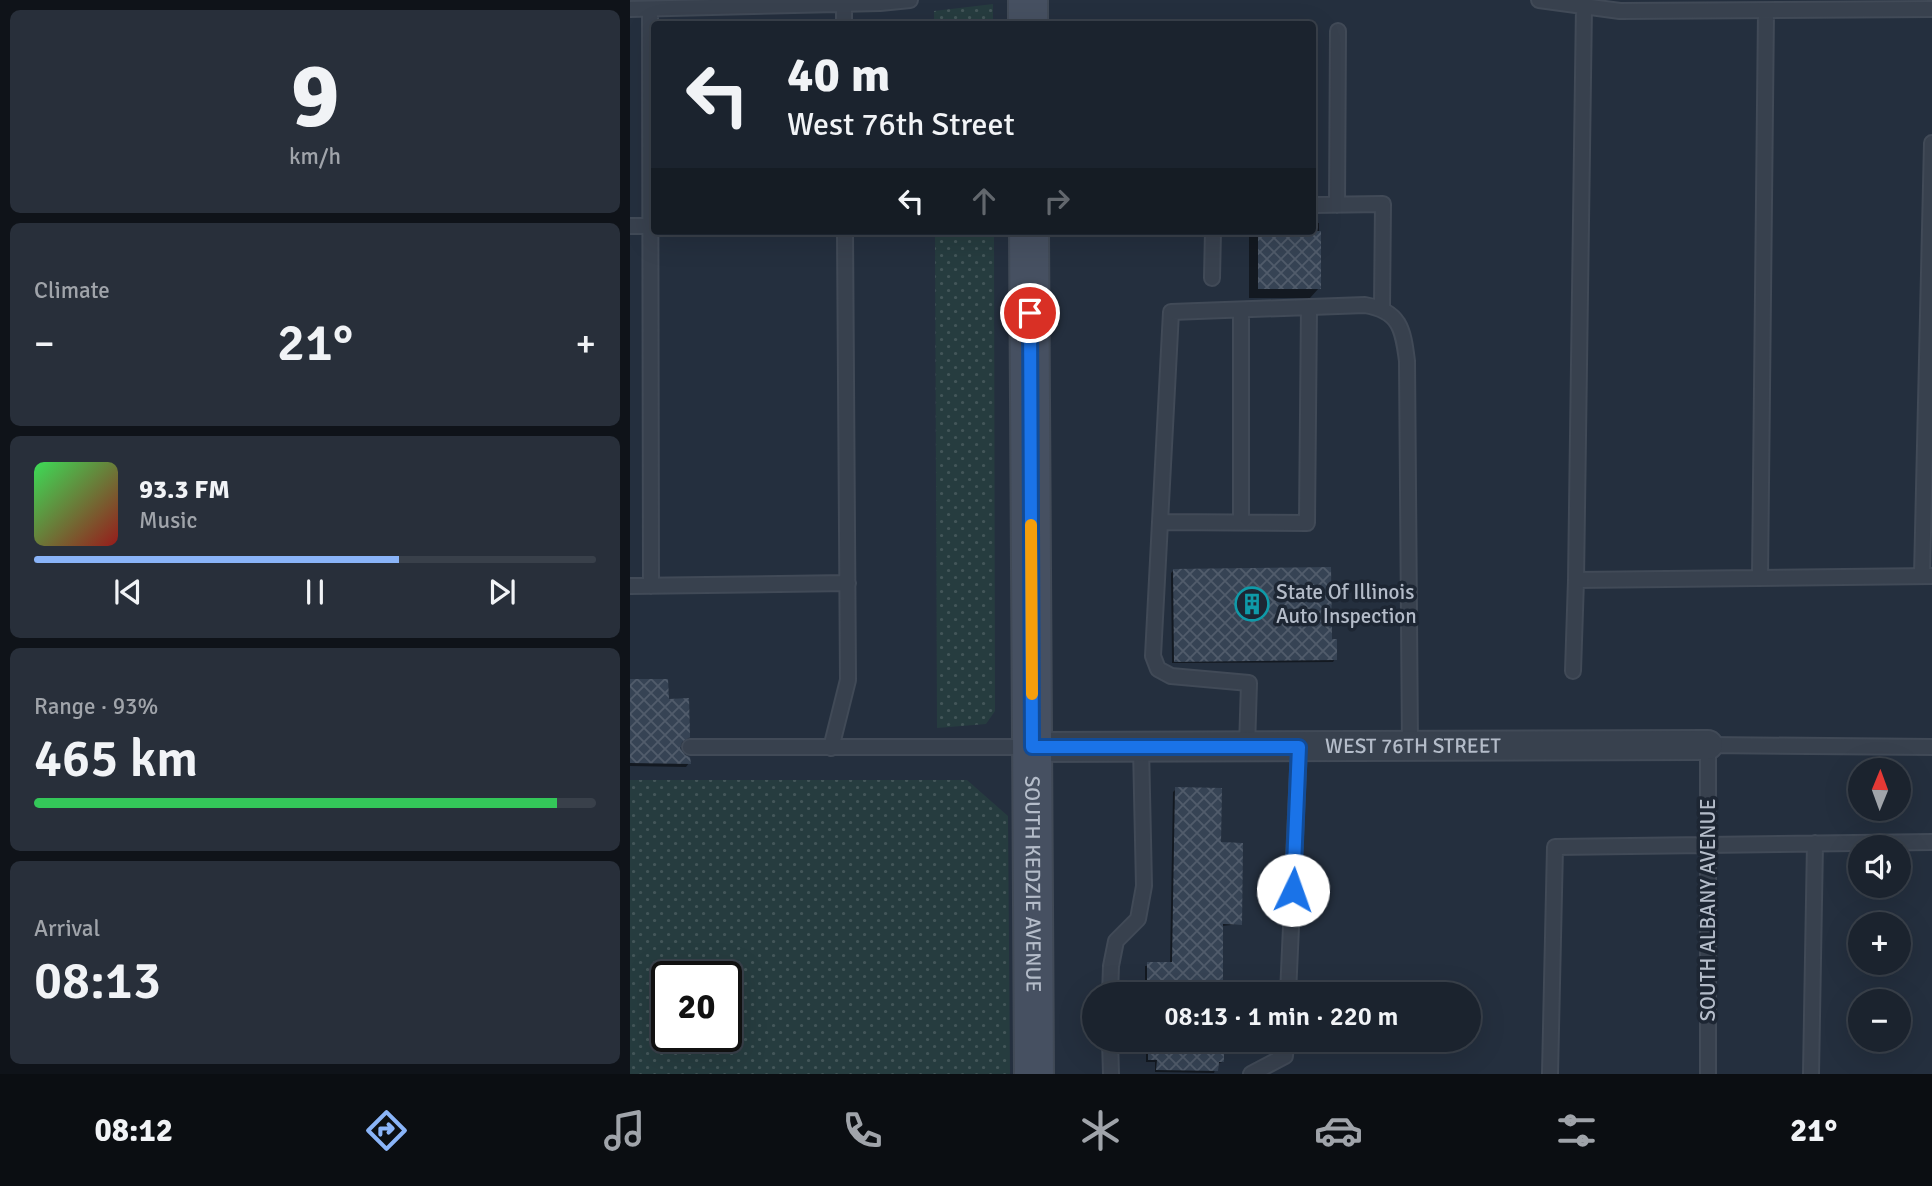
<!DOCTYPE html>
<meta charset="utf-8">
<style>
body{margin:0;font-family:Signika,sans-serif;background:#282f3a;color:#f1f3f6;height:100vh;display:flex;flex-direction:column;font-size:26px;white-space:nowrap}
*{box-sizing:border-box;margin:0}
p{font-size:23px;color:#a0a4aa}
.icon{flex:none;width:38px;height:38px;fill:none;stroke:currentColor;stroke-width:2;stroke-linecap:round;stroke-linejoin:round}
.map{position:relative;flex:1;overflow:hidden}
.drawer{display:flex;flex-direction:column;gap:10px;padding:10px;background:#0f1319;width:630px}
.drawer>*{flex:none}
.banner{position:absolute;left:21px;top:21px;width:665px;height:214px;border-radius:7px;box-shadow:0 7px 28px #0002,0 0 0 2px #39404a;background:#1b232e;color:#f1f3f6;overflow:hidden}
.needle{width:46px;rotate:1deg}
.controls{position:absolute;left:1218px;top:758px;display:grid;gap:14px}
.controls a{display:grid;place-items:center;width:63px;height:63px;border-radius:50%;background:#1b232e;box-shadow:0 7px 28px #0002,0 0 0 2px #39404a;font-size:35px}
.speed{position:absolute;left:21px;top:961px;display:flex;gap:14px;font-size:35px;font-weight:700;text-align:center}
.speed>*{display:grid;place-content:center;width:91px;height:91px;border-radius:50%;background:#1b232e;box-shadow:0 7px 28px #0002,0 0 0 2px #39404a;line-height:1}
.speed .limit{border:4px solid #111;border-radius:10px;background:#fff;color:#111}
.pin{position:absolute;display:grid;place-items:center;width:60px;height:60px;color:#fff;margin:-30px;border:4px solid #fff;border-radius:50%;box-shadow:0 2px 7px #0007}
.me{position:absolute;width:77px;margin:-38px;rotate:3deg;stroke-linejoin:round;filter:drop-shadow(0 0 5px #0008)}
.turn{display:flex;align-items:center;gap:24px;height:147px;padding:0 21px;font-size:32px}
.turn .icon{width:91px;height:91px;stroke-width:2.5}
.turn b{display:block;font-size:49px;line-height:60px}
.lanes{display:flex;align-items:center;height:66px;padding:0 21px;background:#0003;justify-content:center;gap:35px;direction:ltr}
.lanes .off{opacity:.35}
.big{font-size:52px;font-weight:600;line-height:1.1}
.drawer .card{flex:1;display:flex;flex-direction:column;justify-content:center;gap:10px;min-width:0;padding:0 24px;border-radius:10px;background:#282f3a}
.drawer .dial{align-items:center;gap:0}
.dial b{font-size:91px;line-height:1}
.song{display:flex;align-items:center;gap:21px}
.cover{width:84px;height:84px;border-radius:10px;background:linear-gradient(135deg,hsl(130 70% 55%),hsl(0 70% 35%))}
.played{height:7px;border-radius:4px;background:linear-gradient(90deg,#8ab4f8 65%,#39404a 65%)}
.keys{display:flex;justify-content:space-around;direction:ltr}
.heat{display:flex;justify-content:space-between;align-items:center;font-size:38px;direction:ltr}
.charge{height:10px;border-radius:5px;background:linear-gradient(90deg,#34c759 93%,#39404a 0)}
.trip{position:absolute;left:452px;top:982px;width:399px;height:70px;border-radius:35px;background:#1b232e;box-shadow:0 7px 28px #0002,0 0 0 2px #39404a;font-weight:600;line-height:70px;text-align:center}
.tab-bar{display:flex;height:112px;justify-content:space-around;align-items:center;background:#0b0e12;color:#a0a4aa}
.tab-bar .icon{width:49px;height:49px}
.tab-bar .current{color:#8ab4f8}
.tab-bar b{font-size:32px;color:#f1f3f6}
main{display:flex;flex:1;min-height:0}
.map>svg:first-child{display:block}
.grass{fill:url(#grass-dots);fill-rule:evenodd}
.shadow{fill:#0007}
.building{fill:url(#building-cross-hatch)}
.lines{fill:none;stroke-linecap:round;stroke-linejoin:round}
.service-casing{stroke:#414a57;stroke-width:18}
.minor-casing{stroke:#414a57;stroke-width:32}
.secondary-casing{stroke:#414a57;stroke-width:42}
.service{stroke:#38414e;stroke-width:14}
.minor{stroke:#38414e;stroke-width:28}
.secondary{stroke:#465061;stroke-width:38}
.route-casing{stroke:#114b97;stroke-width:18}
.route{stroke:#1a73e8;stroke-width:12}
.slow{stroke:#f59e0b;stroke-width:12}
.labels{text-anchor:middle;stroke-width:7;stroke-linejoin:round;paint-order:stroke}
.poi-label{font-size:21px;fill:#b4bcc9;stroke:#1d2633;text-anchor:start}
.street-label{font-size:21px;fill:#b4bcc9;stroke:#1d2633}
</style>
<main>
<section class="drawer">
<div class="card dial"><b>9</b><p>km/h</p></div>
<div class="card"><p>Climate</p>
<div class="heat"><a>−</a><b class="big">21°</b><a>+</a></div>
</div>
<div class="card">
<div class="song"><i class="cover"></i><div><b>93.3 FM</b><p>Music</p></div></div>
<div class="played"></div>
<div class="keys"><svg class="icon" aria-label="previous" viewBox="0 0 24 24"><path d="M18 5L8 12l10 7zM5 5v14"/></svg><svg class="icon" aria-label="pause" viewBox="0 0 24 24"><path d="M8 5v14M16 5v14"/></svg><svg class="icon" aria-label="next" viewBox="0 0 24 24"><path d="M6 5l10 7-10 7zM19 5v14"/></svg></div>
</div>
<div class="card"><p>Range · 93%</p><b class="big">465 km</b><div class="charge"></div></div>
<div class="card"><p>Arrival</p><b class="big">08:13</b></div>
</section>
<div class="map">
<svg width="1302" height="1074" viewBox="0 0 1302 1074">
<defs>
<pattern id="grass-dots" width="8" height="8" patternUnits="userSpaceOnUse" patternTransform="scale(1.75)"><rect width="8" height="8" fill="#263c3f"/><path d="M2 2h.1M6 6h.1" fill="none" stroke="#435659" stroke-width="1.8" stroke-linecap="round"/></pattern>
<pattern id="building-cross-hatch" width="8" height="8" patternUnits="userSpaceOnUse" patternTransform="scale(1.75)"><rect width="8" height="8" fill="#364354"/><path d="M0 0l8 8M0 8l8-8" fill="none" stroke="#515c6b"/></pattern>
</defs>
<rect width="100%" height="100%" fill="#242f3e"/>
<path class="grass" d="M 363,4 L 363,24 L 304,24 L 304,11 Z
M 305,231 L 364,231 L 365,711 L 356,724 L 307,728 Z
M 0,780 L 337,780 L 378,816 L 380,1074 L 0,1074 ZM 37,976 L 96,976 L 96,1036 L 37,1036 Z"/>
<path class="shadow" d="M 682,223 L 689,223 L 689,288 L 680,298 L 619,298 L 619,232 L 682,231 Z
M 544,570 L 700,641 L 705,659 L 703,662 L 542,663 L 541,573 Z
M 0,681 L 37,701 L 50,743 L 49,748 L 59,763 L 56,767 L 0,766 Z
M 546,789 L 589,844 L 611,924 L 591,926 L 592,994 L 515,994 L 515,966 L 540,964 L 543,792 Z
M 516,1040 L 592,1040 L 592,1062 L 587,1064 L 584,1073 L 525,1072 L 525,1062 L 516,1062 Z"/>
<path class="building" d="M 628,231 L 691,231 L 691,289 L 628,289 Z
M 701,567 L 702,639 L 707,639 L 707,660 L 544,662 L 543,569 Z
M 0,679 L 38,679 L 39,699 L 59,698 L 60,737 L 52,742 L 50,748 L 55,755 L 60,757 L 61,764 L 0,763 Z
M 545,787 L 592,788 L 591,842 L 613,843 L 612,925 L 593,924 L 593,994 L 517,994 L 517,962 L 542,962 Z
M 518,1040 L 594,1040 L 594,1062 L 589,1062 L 588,1071 L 526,1070 L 527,1060 L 518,1060 Z"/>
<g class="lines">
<defs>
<path id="service" d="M 909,0 L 990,11 L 1302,9
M 214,4 L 214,24
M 954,6 L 946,580 L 1302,576
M 0,9 L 250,3 L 280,0
M 20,9 L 21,586
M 682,205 L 753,204 L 752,307
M 707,205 L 708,31
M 0,226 L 21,226
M 582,278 L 583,231
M 530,522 L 677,523 L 679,307
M 611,522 L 611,310
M 1292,576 L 1302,143
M 1130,578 L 1136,11
M 0,586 L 218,583
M 943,671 L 946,580
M 60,747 L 401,747
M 617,747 L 619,683 L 541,676 L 528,669 L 523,656 L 541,312 L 735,305 C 770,311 773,329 777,361 L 780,746
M 201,748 L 218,680 L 215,231
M 480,994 L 481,966 L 486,941 L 508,919 L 514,886 L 511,747
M 658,994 L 669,747
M 480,1040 L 481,1074
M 621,1074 L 655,1056 L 656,1040
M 920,1074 L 925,847 L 1302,842
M 1078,1074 L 1078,745 L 1302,747
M 1181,1074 L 1185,843"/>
<g id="minor">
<path id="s1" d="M 403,747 L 1078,745"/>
</g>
<g id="secondary">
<path d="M 398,0 L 398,24"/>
<path id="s2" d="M 399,231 L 404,1074"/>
</g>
</defs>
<use href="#service" class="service-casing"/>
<use href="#minor" class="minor-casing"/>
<use href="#secondary" class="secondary-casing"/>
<use href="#service" class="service"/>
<use href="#minor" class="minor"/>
<use href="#secondary" class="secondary"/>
</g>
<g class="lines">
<defs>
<path id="route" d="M 400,313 L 402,747 L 669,747 L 663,890"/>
</defs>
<use href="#route" class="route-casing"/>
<use href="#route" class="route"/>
<path class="slow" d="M 401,525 L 402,694"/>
</g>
<defs>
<symbol id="building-ring" viewBox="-11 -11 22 22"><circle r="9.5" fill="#1d2633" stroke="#0f9aa8" stroke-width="1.5"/><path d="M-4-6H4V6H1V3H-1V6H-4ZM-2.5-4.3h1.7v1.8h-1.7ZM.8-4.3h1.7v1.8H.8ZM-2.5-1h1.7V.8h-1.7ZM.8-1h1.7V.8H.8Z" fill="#0f9aa8"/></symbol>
</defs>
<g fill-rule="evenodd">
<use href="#building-ring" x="603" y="585" width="38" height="38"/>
</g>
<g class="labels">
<g class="poi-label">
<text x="646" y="599">State Of Illinois<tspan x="646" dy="24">Auto Inspection</tspan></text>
</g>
<g class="street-label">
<text dy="7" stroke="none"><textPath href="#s1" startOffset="380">WEST 76TH STREET</textPath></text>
<text dy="7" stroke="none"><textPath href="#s2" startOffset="653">SOUTH KEDZIE AVENUE</textPath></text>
<text transform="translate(1078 910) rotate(-90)" y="7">SOUTH ALBANY AVENUE</text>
</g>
</g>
</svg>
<div class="controls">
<a><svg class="needle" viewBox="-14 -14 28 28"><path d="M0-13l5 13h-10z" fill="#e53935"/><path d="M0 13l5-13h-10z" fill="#a0a4aa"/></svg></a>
<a><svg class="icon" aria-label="sound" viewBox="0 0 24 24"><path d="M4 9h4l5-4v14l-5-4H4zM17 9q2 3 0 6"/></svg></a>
<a>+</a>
<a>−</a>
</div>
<div class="speed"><div class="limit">20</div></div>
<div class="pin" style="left:400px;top:313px;background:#d93025"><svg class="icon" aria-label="arrive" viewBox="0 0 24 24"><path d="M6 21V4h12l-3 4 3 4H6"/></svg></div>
<svg class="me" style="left:663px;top:890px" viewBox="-20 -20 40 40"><circle r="19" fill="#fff"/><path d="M0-13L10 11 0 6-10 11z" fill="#1a73e8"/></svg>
<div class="trip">08:13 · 1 min · 220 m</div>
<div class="banner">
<div class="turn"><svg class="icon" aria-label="left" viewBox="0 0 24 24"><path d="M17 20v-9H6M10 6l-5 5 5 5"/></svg><div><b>40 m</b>West 76th Street</div></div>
<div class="lanes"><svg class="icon" aria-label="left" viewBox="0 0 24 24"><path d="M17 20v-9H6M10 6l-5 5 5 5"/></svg><svg class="icon off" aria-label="ahead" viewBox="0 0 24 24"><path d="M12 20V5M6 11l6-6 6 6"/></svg><svg class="icon off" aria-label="right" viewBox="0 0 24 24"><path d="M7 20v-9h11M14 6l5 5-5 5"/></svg></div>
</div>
</div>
</main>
<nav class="tab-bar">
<b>08:12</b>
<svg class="icon current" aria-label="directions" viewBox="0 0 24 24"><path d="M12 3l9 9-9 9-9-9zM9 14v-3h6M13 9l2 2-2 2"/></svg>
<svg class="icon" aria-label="music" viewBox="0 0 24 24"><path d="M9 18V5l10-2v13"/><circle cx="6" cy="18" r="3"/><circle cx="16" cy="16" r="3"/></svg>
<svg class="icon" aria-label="phone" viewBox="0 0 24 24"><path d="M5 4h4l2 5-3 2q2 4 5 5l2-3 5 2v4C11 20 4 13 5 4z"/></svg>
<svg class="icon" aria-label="climate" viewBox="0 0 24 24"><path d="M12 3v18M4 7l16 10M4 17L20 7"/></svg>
<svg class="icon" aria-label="car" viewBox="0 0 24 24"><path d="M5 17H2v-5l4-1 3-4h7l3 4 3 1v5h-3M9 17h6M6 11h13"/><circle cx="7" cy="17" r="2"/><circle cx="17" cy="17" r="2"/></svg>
<svg class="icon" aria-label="filters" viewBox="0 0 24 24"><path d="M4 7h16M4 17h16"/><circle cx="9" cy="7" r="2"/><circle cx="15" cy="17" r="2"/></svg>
<b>21°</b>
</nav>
